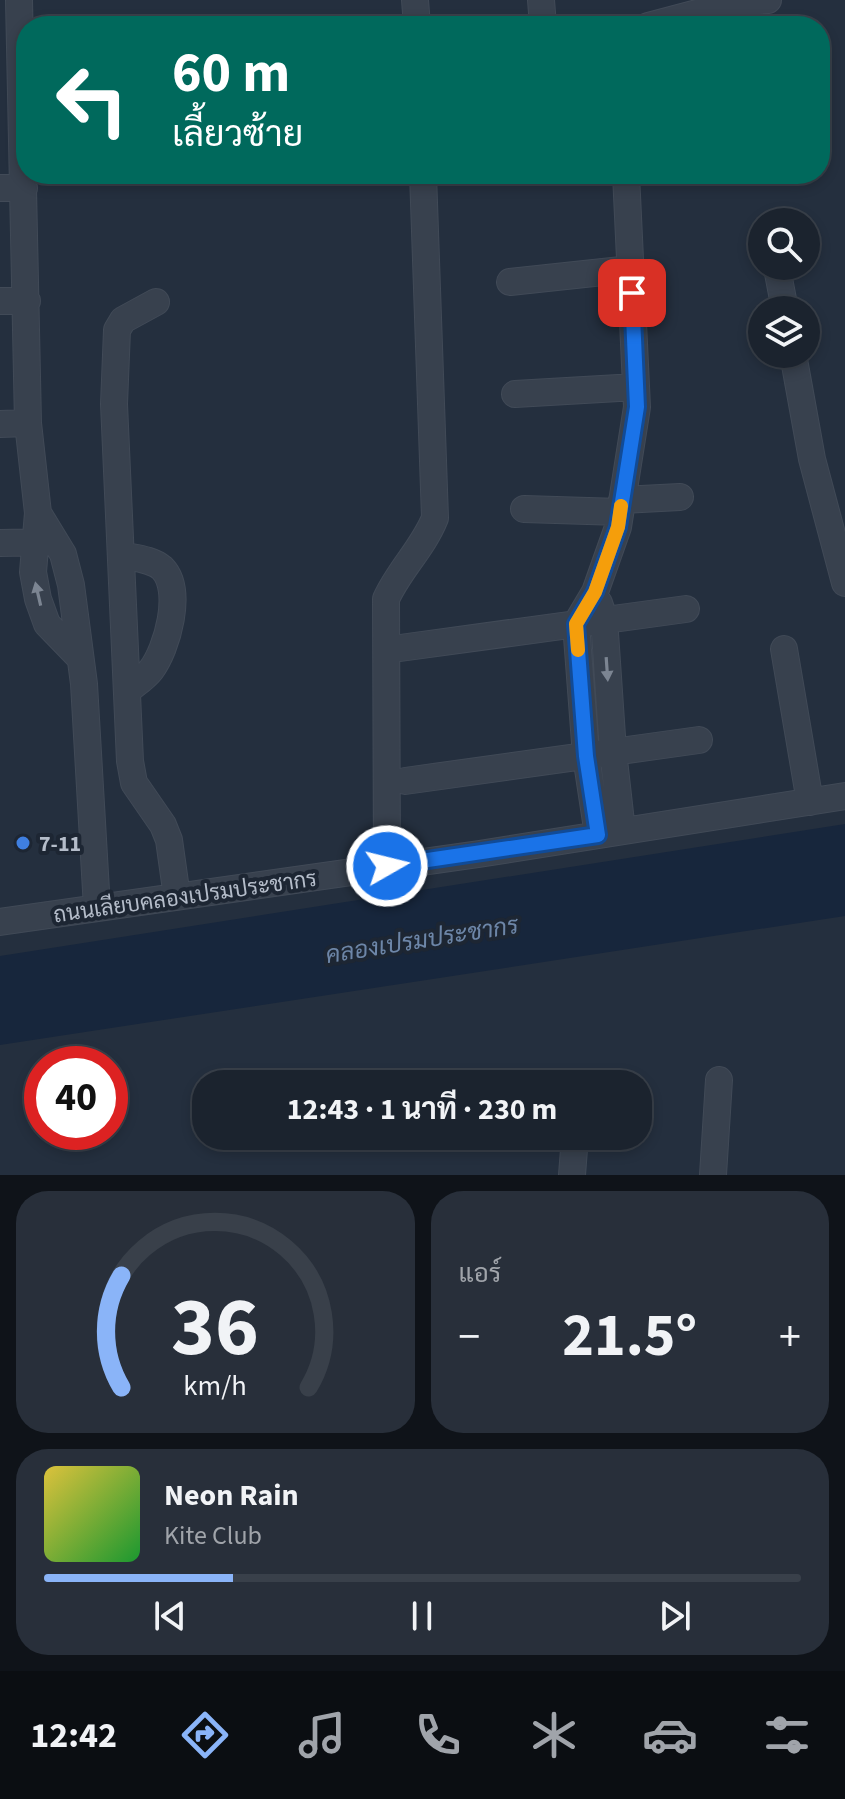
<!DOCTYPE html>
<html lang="th">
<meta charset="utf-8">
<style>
body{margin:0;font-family:"Source Sans 3",Sarabun,sans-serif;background:#282f3a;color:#f1f3f6;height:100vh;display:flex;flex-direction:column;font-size:30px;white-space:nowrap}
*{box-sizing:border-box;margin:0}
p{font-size:26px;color:#a0a4aa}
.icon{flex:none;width:44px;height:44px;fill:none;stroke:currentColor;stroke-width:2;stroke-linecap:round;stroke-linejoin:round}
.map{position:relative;height:1175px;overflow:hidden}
.sheet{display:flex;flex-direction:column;gap:16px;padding:16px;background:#0f1319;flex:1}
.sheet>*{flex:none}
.banner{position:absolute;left:16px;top:16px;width:814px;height:168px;border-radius:32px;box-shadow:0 4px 12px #0003,0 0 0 2px #39404a;background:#00695c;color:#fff;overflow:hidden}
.tools{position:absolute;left:748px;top:208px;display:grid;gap:16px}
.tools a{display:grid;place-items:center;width:72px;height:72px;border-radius:50%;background:#1b232e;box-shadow:0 4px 12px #0003,0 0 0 2px #39404a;font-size:40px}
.speed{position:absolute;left:24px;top:1046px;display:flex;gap:16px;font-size:40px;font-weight:700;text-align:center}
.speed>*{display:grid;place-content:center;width:104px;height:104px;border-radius:50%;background:#1b232e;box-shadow:0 4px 12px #0003,0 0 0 2px #39404a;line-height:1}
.speed .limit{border:12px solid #d22;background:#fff;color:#111}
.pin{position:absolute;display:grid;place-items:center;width:68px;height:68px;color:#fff;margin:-34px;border-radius:16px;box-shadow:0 4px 12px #0006}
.me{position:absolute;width:88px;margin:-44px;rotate:82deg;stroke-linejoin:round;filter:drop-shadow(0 0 6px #0008)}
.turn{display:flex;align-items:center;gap:28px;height:168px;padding:0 24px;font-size:36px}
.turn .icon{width:104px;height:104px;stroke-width:2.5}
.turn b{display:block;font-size:56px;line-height:68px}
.big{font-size:60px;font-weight:700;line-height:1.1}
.sheet .tile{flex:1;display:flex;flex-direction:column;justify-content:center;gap:12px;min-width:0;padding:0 28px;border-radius:32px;background:#282f3a}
.sheet .dial{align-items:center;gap:0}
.dial svg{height:208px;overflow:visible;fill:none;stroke:#39404a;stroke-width:7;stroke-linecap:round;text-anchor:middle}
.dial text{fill:#f1f3f6;stroke:none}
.song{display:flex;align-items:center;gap:24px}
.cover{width:96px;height:96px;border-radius:12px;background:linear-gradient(135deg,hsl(50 70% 55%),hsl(130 70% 35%))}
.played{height:8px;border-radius:4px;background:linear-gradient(90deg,#8ab4f8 25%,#39404a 25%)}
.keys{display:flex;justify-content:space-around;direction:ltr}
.heat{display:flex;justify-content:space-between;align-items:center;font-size:44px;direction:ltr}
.sheet .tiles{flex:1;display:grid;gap:16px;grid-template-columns:1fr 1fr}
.tile:last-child{grid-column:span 2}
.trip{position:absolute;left:192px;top:1070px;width:460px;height:80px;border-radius:32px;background:#1b232e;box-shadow:0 4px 12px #0003,0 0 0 2px #39404a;font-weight:700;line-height:80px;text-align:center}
.tab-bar{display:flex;height:128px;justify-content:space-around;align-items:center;background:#0b0e12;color:#a0a4aa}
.tab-bar .icon{width:56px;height:56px}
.tab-bar .current{color:#8ab4f8}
.tab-bar b{font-size:36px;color:#f1f3f6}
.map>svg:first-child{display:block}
.water{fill:#17263c}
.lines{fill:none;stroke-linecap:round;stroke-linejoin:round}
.minor-casing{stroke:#414a57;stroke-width:28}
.minor{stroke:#38414e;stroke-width:26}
.oneway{fill:#7c8592}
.route-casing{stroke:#114b97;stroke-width:20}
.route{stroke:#1a73e8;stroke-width:14}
.slow{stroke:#f59e0b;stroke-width:14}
.shop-dot{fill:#3f7fe0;stroke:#1d2633;stroke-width:3}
.labels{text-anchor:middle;stroke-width:8;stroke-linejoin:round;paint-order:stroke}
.poi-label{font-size:22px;font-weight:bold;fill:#b4bcc9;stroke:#1d2633;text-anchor:start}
.street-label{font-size:22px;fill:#b4bcc9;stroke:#1d2633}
.water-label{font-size:24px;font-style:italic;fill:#6d86a8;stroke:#1d2633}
</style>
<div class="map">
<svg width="845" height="1175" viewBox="0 0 845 1175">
<rect width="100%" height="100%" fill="#242f3e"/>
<path class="water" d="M 845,824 L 845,916 L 0,1045 L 0,956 Z"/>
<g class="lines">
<defs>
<path id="minor" d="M 19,0 L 28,423 L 38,513 L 33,572 L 38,599 L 47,624 L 79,657
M 415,0 L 417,26
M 541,0 L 543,26
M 648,26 L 735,3 L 768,0
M 0,188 L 24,188
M 777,268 L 785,310
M 510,282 L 631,269
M 0,301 L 27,301
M 156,302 L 123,320 L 117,330 L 114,404 L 130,761 L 134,783 L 163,825 L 169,840 L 177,897
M 793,354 L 812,459 L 845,583
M 515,394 L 636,387
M 0,424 L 28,423
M 622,500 L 680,497
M 524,509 L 620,512
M 38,513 L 63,554 L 71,585 L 84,684 L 97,908
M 0,543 L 51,542
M 121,555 C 134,558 152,559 162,568 C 184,590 167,649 151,670 C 145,678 135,684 127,691
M 599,603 L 604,618 L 613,751 L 622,831
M 400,648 L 686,609
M 784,649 L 810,802
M 405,781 L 699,740
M 598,835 L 586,756 L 576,624 L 595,592 L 618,527 L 637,407 L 626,174
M 387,866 L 386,599 C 399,570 423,548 435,518 L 423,174
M 0,922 L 479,854 L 845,796
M 572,1175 L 575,1136
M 713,1175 L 719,1080"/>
</defs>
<use href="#minor" class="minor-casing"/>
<use href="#minor" class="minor"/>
</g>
<defs><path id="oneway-solid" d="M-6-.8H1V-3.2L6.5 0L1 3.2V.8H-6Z" transform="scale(2)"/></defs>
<g class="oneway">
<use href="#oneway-solid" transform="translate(38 594) rotate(-103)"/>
<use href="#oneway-solid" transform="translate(607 669) rotate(86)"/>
</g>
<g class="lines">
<defs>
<path id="route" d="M 387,866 L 598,835 L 586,756 L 576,624 L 595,592 L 618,527 L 637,407 L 632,293"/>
</defs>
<use href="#route" class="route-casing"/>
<use href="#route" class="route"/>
<path class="slow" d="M 578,650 L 576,624 L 595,592 L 618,527 L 621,506"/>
</g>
<circle class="shop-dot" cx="23" cy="843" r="8"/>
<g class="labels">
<g class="poi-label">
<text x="39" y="851">7-11</text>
</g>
<g class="street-label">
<text transform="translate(185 896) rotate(-8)" y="8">ถนนเลียบคลองเปรมประชากร</text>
</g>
<g class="water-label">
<text transform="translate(422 940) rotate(-9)" y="8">คลองเปรมประชากร</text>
</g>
</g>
</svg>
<div class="tools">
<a><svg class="icon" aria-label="search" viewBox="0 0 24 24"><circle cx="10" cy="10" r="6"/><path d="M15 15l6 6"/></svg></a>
<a><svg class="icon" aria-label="layers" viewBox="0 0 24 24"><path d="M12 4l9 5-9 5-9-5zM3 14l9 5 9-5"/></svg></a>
</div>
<div class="speed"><div class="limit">40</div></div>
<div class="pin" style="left:632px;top:293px;background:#d93025"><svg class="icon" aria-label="arrive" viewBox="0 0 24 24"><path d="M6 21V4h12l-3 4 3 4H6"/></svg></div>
<svg class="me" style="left:387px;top:866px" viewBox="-20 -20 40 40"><circle r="17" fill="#1a73e8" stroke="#fff" stroke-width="3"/><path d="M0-11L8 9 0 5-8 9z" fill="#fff"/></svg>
<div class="trip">12:43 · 1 นาที · 230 m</div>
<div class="banner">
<div class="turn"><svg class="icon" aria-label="left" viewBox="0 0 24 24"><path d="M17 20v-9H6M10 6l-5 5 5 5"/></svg><div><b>60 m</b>เลี้ยวซ้าย</div></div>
</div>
</div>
<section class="sheet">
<div class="tiles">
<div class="tile dial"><svg viewBox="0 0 100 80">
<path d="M14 69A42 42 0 1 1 86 69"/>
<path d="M14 69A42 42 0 0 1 14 26" stroke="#8ab4f8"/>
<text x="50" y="56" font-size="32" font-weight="700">36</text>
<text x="50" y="72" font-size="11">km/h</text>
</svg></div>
<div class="tile"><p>แอร์</p>
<div class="heat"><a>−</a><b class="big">21.5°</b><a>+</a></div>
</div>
<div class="tile">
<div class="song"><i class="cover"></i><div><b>Neon Rain</b><p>Kite Club</p></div></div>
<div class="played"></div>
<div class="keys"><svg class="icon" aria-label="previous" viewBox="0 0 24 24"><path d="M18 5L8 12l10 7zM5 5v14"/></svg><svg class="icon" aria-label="pause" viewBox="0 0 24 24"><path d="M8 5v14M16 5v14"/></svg><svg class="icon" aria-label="next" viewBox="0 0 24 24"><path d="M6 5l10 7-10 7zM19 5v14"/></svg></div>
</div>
</div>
</section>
<nav class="tab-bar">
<b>12:42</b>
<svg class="icon current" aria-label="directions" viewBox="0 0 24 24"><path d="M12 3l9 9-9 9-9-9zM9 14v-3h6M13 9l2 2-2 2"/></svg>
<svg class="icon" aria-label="music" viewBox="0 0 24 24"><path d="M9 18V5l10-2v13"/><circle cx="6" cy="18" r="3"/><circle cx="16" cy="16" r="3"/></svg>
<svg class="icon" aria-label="phone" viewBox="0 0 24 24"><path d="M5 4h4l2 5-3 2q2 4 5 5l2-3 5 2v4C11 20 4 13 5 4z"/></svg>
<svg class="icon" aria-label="climate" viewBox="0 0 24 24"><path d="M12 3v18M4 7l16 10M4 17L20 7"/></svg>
<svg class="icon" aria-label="car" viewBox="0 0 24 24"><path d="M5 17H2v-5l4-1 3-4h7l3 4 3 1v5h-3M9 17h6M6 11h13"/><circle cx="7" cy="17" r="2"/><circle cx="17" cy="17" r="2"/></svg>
<svg class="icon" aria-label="filters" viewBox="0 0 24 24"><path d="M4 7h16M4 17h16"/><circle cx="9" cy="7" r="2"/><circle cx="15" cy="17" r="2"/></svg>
</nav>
